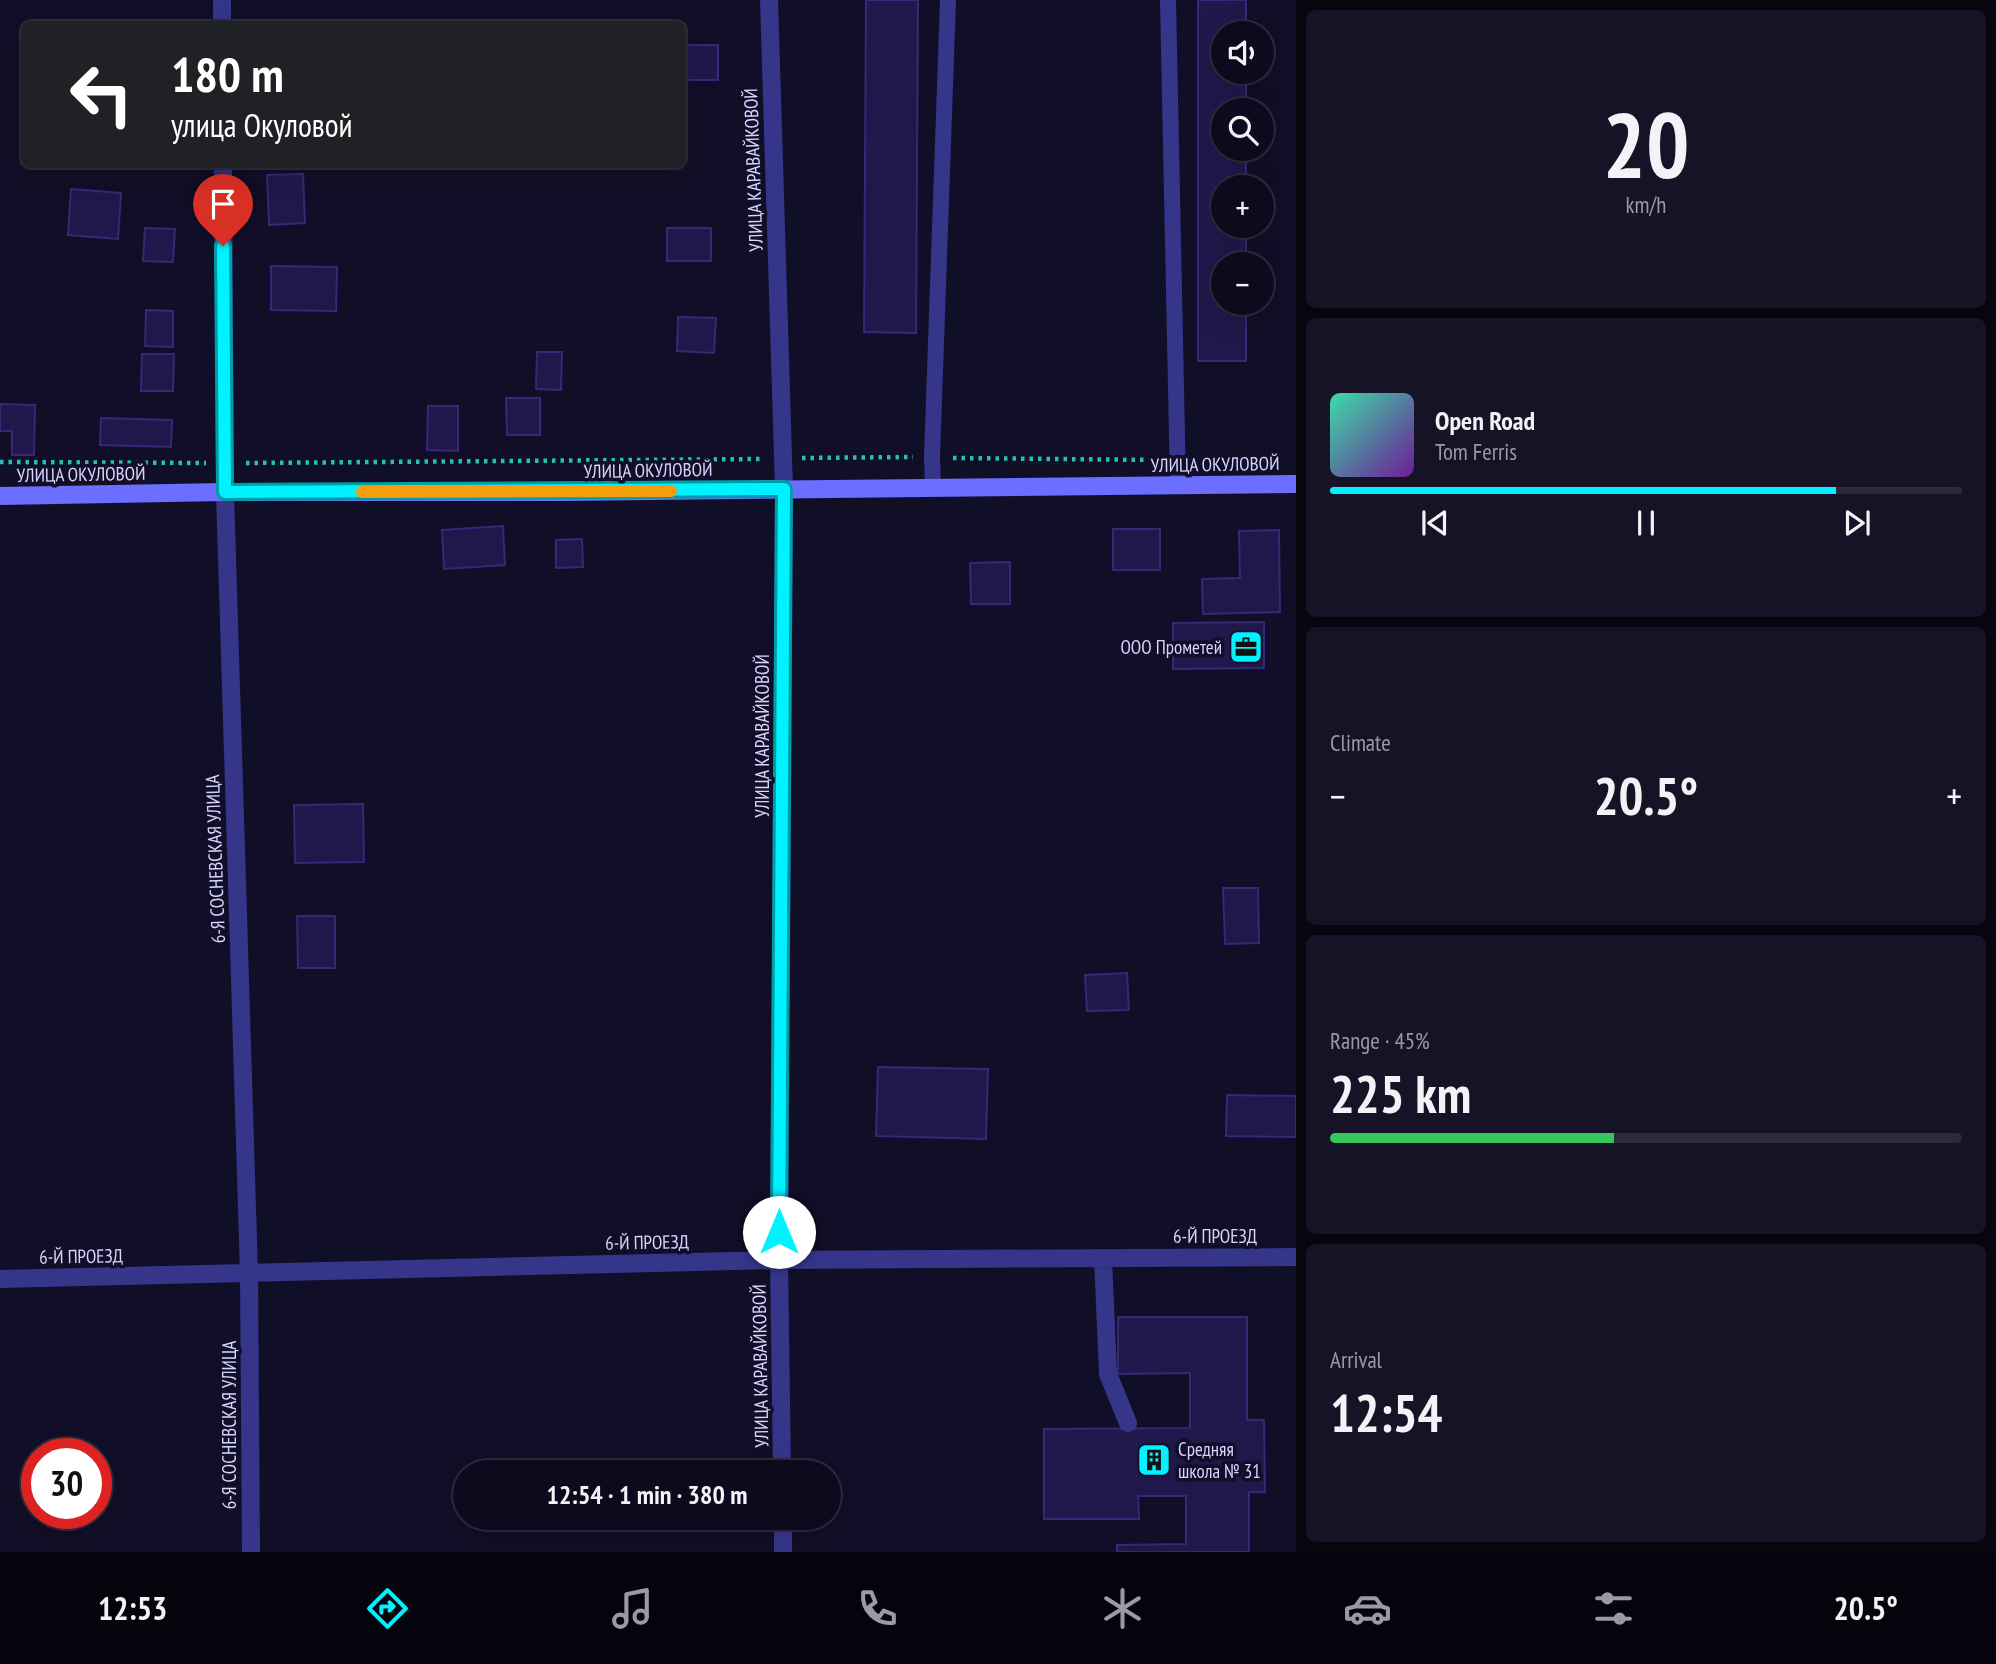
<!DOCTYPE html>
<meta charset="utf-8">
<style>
body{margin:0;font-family:"PT Sans Narrow",sans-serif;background:#161326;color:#f1f3f6;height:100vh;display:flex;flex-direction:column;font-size:26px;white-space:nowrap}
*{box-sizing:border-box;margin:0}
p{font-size:23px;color:#9a9aa4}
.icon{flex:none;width:38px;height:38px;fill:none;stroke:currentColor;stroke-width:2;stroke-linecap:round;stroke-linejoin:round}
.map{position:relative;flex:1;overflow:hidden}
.panel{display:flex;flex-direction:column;gap:10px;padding:10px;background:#070610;width:700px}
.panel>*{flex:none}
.banner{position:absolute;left:21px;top:21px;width:665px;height:147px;border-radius:10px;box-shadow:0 7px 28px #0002,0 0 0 2px #2d2b3b;background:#202124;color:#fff;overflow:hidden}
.buttons{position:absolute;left:1211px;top:21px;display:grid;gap:14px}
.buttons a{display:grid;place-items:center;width:63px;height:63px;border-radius:50%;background:#0d0a1d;box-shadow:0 7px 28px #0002,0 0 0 2px #2d2b3b;font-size:35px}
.speed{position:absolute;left:21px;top:1438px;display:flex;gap:14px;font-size:35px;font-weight:700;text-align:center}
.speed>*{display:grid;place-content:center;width:91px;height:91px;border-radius:50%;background:#0d0a1d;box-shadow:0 7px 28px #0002,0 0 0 2px #2d2b3b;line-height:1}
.speed .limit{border:10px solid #d22;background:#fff;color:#111}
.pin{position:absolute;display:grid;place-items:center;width:60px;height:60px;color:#fff;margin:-72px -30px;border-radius:50% 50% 50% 0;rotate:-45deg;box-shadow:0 0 7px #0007}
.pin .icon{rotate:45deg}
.me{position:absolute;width:77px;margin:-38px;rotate:0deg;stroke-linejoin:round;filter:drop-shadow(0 0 5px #0008)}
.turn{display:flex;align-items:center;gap:24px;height:147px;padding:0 35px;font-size:32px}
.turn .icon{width:91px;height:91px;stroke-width:2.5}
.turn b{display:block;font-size:49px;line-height:60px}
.big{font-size:52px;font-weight:600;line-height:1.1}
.panel .tile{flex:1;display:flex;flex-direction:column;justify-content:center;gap:10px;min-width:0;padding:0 24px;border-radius:10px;background:#161326}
.panel .dial{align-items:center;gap:0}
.dial b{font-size:91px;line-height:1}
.song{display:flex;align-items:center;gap:21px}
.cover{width:84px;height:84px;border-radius:10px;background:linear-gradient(135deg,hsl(160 70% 55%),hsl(280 70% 35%))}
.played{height:7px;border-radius:4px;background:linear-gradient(90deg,#00f1ff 80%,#2d2b3b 80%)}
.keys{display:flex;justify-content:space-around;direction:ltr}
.heat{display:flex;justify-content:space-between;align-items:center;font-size:38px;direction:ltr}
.charge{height:10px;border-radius:5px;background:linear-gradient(90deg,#34c759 45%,#2d2b3b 0)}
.trip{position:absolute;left:453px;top:1460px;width:388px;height:70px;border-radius:35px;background:#0d0a1d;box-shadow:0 7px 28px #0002,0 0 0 2px #2d2b3b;font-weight:600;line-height:70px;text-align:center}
.tabs{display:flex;height:112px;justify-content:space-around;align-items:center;background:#05040c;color:#9a9aa4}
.tabs .icon{width:49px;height:49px}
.tabs .current{color:#00f1ff}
.tabs b{font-size:32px;color:#f1f3f6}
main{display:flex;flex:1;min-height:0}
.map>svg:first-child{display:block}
.building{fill:#20184a;stroke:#342977;stroke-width:2}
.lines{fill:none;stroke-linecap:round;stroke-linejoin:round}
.path{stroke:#26c0b0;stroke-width:4.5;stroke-dasharray:3.5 5;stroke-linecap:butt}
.service{stroke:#35368a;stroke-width:16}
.minor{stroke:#35368a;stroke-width:18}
.secondary{stroke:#6b6eff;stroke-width:18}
.route-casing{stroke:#009da6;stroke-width:18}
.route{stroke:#00f1ff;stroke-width:12}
.slow{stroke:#f59e0b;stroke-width:12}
.labels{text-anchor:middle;stroke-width:7;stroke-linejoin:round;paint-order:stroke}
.street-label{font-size:19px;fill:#d7d4ff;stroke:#110e27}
.poi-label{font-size:19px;fill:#d7d4ff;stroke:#110e27;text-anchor:end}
</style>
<main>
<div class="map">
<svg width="1296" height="1552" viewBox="0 0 1296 1552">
<rect width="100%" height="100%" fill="#110e27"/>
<path class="building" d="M 866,0 L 918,0 L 916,333 L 864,332 Z
M 1198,0 L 1246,0 L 1246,33 L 1223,33 L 1223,72 L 1246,72 L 1246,110 L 1223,110 L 1223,149 L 1246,149 L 1246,187 L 1223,187 L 1223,226 L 1246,226 L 1246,264 L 1223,264 L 1223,303 L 1246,303 L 1246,361 L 1198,361 Z
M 682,45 L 718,45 L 718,80 L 682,80 Z
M 303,174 L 305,223 L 269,225 L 267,175 Z
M 71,189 L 121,193 L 118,239 L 68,235 Z
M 145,228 L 175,229 L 173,262 L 143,261 Z
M 667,228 L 711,228 L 711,261 L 667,261 Z
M 271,266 L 337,267 L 336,311 L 271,310 Z
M 146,310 L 173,311 L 173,347 L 145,346 Z
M 678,317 L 716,318 L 714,353 L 677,351 Z
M 537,352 L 562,352 L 561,390 L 536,389 Z
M 142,354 L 174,354 L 173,391 L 141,391 Z
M 506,398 L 540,398 L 540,435 L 507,435 Z
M 0,404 L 35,405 L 34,455 L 12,455 L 12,431 L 0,431 Z
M 428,406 L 458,406 L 458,451 L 427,450 Z
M 101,418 L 172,420 L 171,447 L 100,445 Z
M 503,526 L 505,565 L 444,569 L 442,530 Z
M 1113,529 L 1160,529 L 1160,570 L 1113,570 Z
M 1279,530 L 1280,612 L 1203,614 L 1202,579 L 1240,578 L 1239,531 Z
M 582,539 L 583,567 L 556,568 L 556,540 Z
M 1010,562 L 1010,604 L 971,604 L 970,563 Z
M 1264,622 L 1264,668 L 1173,669 L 1173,623 Z
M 363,804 L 364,862 L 295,863 L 294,805 Z
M 1223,888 L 1258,888 L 1259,943 L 1225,944 Z
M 297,916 L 335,916 L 335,968 L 298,968 Z
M 1127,973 L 1129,1010 L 1087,1011 L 1085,975 Z
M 878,1067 L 988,1069 L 986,1139 L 876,1136 Z
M 1227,1095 L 1296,1096 L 1296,1137 L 1226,1136 Z
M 1118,1317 L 1247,1317 L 1247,1420 L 1264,1420 L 1265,1492 L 1249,1492 L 1249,1552 L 1117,1552 L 1117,1545 L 1186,1544 L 1186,1496 L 1138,1496 L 1139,1519 L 1044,1519 L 1044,1429 L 1190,1428 L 1190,1373 L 1118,1374 Z"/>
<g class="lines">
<path class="path" d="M 802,458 L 913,457
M 953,458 L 1158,460
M 0,462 L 206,463
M 246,463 L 762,459"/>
<path class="service" d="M 1168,0 L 1178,485
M 933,487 L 932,457 L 948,0"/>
<path class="minor" d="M 222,0 L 222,24
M 769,0 L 784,489 L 779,1260 L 782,1472
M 223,164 L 225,492 L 249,1273 L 251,1552
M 1103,1258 L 1108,1374 L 1128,1423
M 0,1279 L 779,1260 L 1296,1257
M 783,1517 L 783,1552"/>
<path class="secondary" d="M 0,496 L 225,492 L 565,492 L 1296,484"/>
</g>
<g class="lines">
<defs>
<path id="route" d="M 223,246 L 225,492 L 784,489 L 779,1232"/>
</defs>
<use href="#route" class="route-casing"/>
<use href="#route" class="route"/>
<path class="slow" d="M 362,492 L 671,491"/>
</g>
<defs>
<symbol id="office-square" viewBox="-11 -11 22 22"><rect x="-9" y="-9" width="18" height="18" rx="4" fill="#00f1ff" stroke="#110e27"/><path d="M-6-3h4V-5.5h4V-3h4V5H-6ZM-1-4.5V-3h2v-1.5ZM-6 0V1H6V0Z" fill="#111"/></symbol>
<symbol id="building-square" viewBox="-11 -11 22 22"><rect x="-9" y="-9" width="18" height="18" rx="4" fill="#00f1ff" stroke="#110e27"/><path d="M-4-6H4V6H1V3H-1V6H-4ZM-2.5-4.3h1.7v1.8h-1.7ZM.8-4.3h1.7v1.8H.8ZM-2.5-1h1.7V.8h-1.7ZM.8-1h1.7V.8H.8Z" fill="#111"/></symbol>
</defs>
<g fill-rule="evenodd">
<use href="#office-square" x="1227" y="628" width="38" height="38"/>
<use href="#building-square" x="1135" y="1441" width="38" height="38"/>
</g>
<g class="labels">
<g class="street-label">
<text transform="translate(753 170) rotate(-92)" y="7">УЛИЦА КАРАВАЙКОВОЙ</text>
<text transform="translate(1215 464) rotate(-1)" y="7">УЛИЦА ОКУЛОВОЙ</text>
<text transform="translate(648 470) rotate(-1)" y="7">УЛИЦА ОКУЛОВОЙ</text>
<text transform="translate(81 474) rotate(-1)" y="7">УЛИЦА ОКУЛОВОЙ</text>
<text transform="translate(762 736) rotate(-90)" y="7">УЛИЦА КАРАВАЙКОВОЙ</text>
<text transform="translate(215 859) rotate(-92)" y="7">6-Я СОСНЕВСКАЯ УЛИЦА</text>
<text x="1215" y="1243">6-Й ПРОЕЗД</text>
<text transform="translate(647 1242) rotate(-1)" y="7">6-Й ПРОЕЗД</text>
<text transform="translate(81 1256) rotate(-1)" y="7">6-Й ПРОЕЗД</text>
<text transform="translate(760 1366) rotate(-91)" y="7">УЛИЦА КАРАВАЙКОВОЙ</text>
<text transform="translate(229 1425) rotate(-90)" y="7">6-Я СОСНЕВСКАЯ УЛИЦА</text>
</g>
<g class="poi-label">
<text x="1222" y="654">ООО Прометей</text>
<text x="1178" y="1456" text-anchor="start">Средняя<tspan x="1178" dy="22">школа № 31</tspan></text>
</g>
</g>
</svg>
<div class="buttons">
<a><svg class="icon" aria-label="sound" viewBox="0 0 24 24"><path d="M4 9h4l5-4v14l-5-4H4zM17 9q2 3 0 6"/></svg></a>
<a><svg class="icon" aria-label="search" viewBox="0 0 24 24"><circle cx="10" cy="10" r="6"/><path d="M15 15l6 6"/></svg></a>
<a>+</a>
<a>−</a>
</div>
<div class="speed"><div class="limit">30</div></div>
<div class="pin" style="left:223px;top:246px;background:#d93025"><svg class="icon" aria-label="arrive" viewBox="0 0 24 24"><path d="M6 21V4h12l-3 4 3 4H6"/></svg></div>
<svg class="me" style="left:779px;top:1232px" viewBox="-20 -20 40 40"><circle r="19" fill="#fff"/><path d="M0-13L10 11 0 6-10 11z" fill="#00f1ff"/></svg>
<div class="trip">12:54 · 1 min · 380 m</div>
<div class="banner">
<div class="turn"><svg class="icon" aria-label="left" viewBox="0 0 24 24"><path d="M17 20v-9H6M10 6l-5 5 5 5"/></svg><div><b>180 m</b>улица Окуловой</div></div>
</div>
</div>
<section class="panel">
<div class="tile dial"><b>20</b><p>km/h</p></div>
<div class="tile">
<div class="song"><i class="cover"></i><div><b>Open Road</b><p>Tom Ferris</p></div></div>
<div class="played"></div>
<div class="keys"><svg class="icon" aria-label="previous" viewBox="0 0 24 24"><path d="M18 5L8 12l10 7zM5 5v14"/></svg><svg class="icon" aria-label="pause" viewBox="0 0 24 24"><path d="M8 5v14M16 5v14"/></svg><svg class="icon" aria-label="next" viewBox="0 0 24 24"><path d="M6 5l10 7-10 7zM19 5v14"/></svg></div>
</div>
<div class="tile"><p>Climate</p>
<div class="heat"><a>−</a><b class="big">20.5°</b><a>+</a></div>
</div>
<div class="tile"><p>Range · 45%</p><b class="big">225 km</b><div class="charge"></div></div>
<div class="tile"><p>Arrival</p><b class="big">12:54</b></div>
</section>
</main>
<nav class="tabs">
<b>12:53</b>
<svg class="icon current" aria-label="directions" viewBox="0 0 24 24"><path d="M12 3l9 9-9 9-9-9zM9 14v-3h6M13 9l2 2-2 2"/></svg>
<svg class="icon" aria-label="music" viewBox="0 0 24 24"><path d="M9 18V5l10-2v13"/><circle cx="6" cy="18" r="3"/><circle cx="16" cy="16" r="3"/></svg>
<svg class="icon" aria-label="phone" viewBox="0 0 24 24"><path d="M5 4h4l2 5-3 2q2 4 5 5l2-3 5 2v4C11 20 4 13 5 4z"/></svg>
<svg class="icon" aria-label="climate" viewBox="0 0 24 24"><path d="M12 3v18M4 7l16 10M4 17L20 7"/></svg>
<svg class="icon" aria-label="car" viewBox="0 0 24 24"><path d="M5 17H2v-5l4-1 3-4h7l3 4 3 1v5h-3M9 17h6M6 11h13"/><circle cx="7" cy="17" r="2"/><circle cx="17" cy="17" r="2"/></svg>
<svg class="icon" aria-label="filters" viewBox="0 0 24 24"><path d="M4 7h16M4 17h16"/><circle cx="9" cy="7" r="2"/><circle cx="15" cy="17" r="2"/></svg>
<b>20.5°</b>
</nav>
